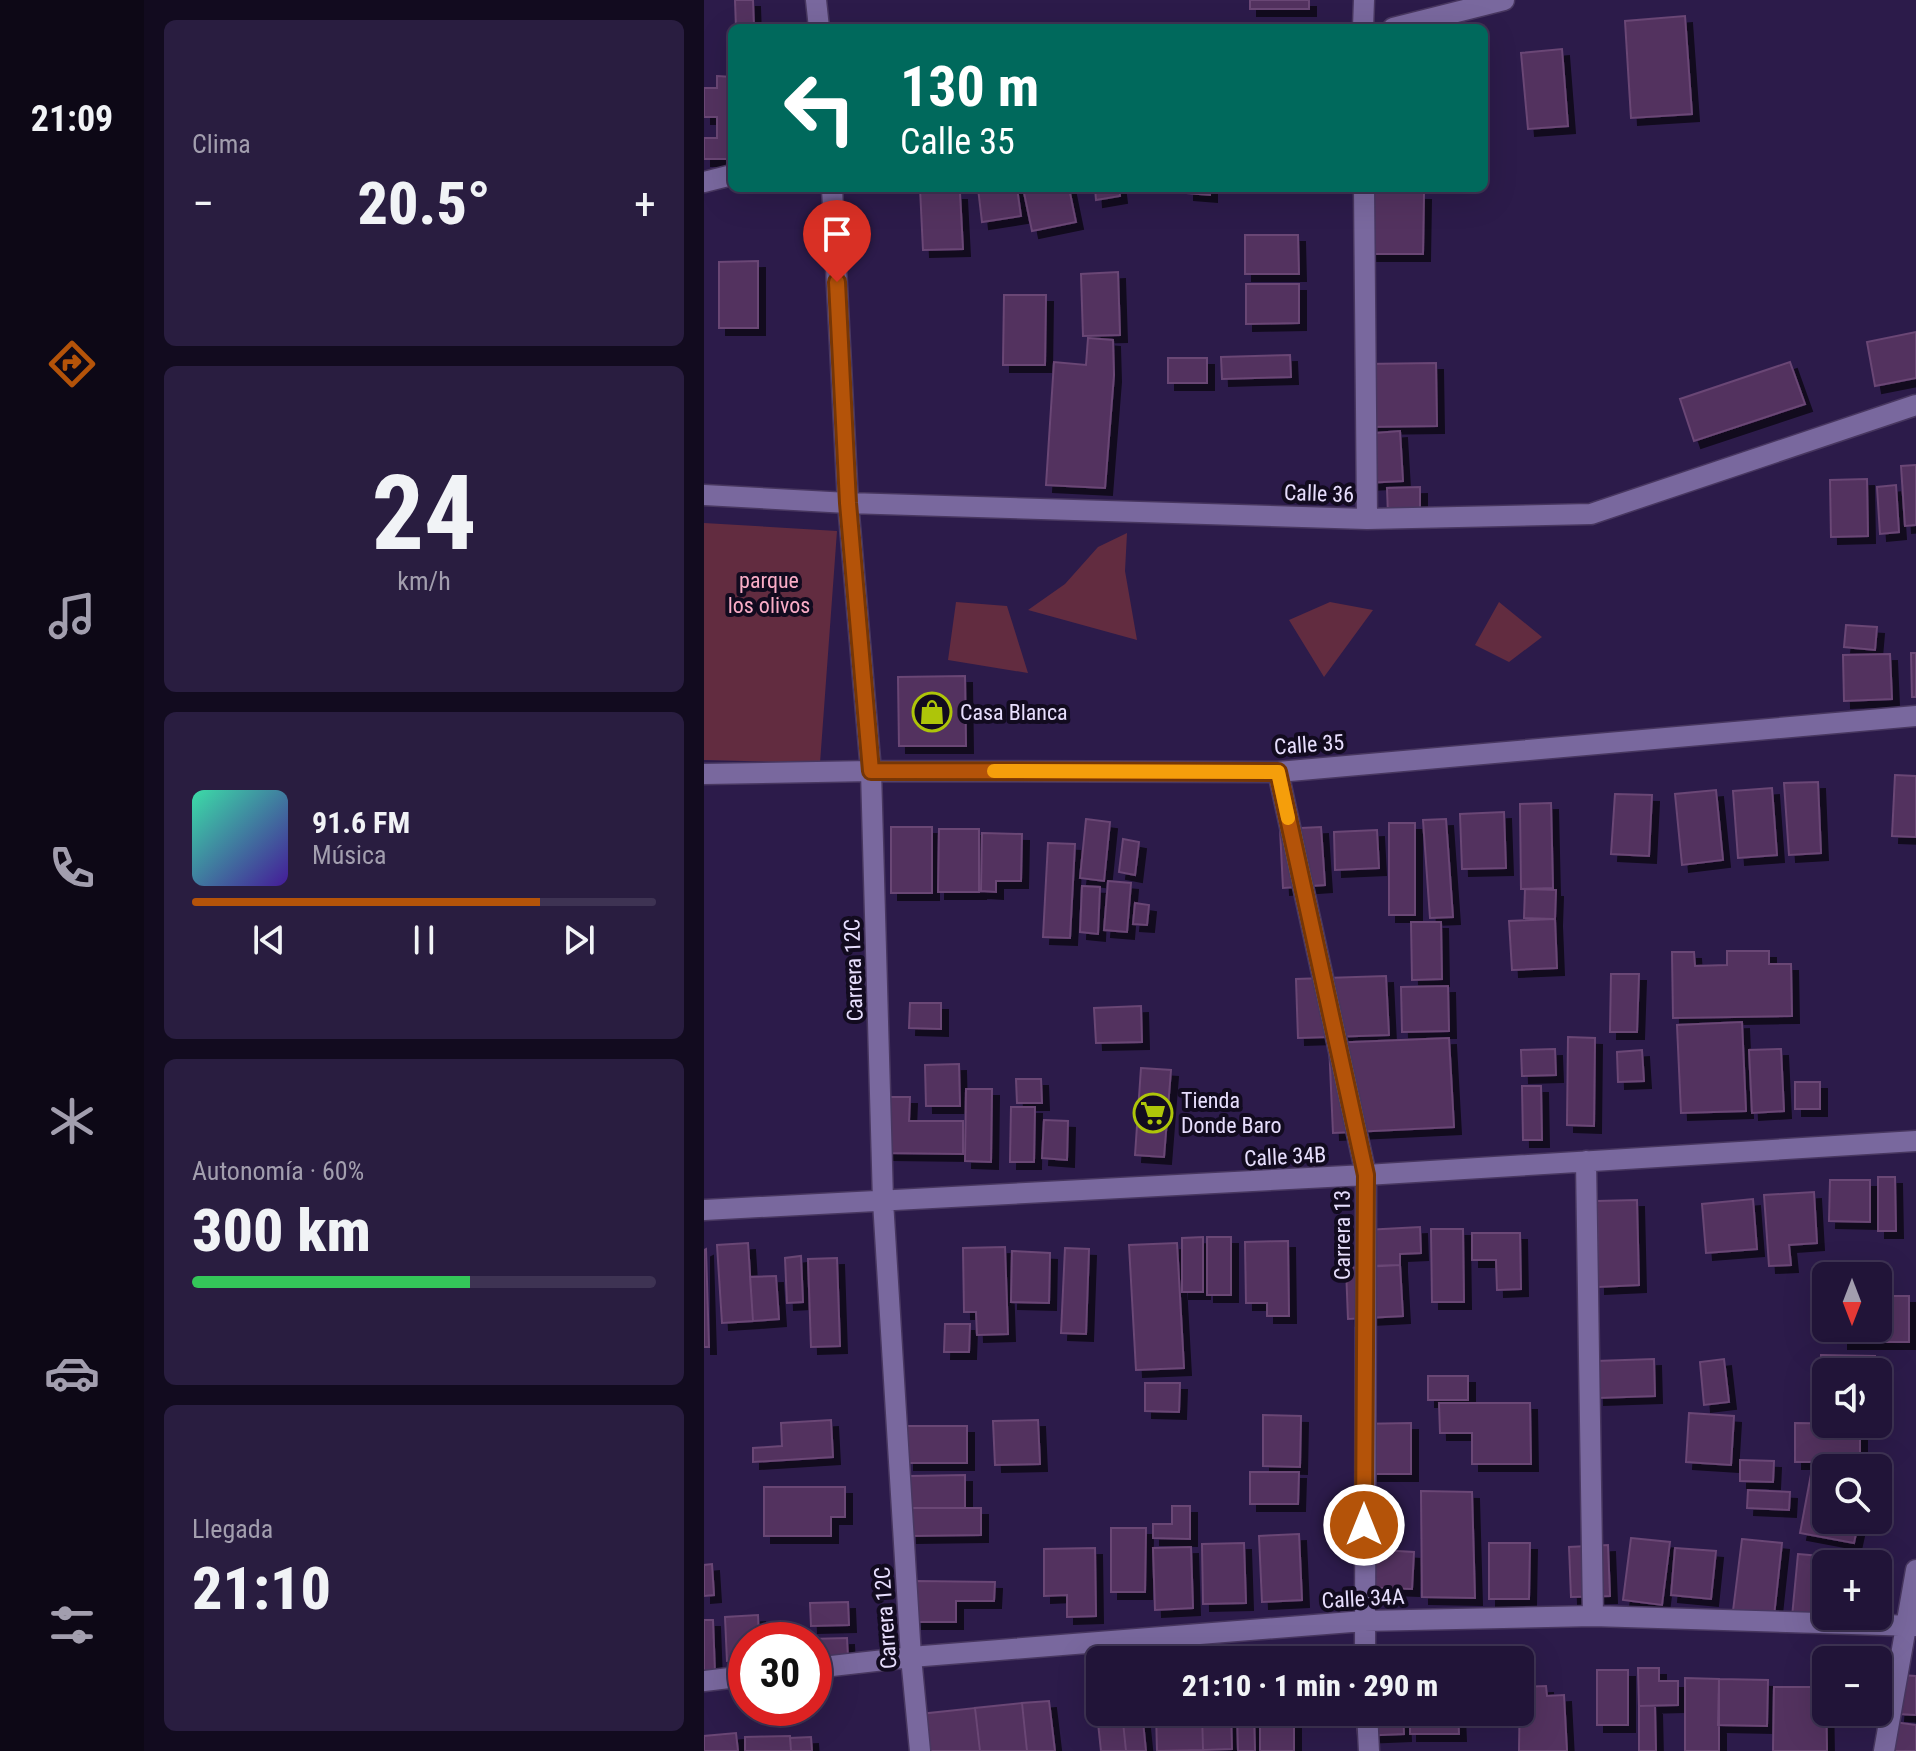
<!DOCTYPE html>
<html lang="es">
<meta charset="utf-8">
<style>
body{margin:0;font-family:"Roboto Condensed",sans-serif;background:#291d40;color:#f1f3f6;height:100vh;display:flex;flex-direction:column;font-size:30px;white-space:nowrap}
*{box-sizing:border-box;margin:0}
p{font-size:26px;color:#a29eae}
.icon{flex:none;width:44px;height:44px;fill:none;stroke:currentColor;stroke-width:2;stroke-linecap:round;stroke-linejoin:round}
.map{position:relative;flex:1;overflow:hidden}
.side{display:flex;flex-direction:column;gap:20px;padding:20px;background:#120b1f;width:560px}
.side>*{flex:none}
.banner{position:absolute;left:24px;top:24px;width:760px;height:168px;border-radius:12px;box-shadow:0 8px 32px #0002,0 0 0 2px #3e3353;background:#00695c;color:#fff;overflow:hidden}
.needle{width:52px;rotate:180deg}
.controls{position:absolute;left:1108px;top:1262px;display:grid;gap:16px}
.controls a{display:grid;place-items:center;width:80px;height:80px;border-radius:12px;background:#211438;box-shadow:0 8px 32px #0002,0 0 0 2px #3e3353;font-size:40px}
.speed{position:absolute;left:24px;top:1622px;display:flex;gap:16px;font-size:40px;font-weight:700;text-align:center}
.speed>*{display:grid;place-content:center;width:104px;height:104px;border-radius:50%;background:#211438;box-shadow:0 8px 32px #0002,0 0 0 2px #3e3353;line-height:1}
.speed .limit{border:12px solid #d22;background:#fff;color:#111}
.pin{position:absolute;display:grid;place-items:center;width:68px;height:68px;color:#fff;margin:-82px -34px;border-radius:50% 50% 50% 0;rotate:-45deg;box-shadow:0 0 8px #0007}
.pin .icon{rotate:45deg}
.me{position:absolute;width:88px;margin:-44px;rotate:0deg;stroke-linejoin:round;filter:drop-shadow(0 0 6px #0008)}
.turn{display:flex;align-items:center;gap:28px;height:168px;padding:0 40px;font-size:36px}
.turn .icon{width:104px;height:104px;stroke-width:2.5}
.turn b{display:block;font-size:56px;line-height:68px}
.big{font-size:60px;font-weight:800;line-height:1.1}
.side .card{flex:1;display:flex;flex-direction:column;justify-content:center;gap:12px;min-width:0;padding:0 28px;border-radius:12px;background:#291d40}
.side .dial{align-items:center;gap:0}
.dial b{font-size:104px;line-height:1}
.song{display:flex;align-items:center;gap:24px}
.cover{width:96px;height:96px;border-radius:12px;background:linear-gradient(135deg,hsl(160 70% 55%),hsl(260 70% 35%))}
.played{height:8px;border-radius:4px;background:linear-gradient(90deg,#b45309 75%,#3e3353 75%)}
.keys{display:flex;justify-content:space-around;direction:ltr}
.heat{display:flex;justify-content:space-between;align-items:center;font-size:44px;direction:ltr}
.charge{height:12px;border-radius:6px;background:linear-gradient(90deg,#34c759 60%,#3e3353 0)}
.trip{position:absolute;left:382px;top:1646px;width:448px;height:80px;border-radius:12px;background:#211438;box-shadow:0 8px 32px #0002,0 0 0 2px #3e3353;font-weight:800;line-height:80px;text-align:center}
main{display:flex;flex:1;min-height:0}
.tab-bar{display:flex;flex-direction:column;width:144px;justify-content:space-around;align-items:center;background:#0d0816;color:#a29eae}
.tab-bar .icon{width:56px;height:56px}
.tab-bar .selected{color:#b45309}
.tab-bar b{font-size:36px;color:#f1f3f6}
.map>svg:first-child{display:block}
.green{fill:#622c40}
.building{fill:#53315e;stroke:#6a4675;stroke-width:2;filter:url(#shadow)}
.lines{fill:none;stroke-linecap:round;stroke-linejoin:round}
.minor-casing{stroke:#483760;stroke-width:23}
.minor{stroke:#79689e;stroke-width:20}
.route-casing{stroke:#753606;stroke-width:20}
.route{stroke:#b45309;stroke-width:14}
.slow{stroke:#f59e0b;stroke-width:14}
.labels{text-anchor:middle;stroke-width:8;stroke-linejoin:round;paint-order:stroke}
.street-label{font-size:22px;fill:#e7defd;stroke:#120b1f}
.park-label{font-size:22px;fill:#faadc7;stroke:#120b1f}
.poi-label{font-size:22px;fill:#e7defd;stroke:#120b1f;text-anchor:start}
</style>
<main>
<nav class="tab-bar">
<b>21:09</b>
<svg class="icon selected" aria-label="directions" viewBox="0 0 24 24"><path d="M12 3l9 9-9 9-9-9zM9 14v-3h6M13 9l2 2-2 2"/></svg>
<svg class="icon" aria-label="music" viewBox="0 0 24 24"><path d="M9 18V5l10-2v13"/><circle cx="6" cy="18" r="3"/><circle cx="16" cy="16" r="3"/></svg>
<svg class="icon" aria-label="phone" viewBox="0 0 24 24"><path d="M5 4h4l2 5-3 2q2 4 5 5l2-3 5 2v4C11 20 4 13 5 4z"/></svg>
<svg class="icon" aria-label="climate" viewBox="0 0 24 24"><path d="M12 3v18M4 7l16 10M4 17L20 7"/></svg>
<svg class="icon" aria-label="car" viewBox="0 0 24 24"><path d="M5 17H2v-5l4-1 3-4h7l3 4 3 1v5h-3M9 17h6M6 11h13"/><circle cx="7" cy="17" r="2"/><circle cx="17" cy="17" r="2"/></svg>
<svg class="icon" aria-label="filters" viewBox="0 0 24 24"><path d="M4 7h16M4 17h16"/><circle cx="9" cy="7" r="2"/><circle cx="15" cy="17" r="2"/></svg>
</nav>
<section class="side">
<div class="card"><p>Clima</p>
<div class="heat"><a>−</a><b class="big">20.5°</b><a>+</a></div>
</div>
<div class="card dial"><b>24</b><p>km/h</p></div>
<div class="card">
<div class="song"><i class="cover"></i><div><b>91.6 FM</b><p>Música</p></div></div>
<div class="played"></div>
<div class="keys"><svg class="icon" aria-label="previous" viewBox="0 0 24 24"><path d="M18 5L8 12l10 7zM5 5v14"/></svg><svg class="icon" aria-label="pause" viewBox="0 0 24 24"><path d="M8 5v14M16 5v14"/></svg><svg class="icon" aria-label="next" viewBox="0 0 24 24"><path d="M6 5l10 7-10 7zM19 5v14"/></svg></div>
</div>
<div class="card"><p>Autonomía · 60%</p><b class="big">300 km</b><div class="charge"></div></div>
<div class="card"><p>Llegada</p><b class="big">21:10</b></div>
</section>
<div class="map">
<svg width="1212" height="1751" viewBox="0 0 1212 1751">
<defs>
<filter id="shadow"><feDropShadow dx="7" dy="7" stdDeviation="0" flood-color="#0009"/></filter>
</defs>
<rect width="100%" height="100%" fill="#2c1b4a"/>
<path class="green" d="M 0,523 L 133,531 L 116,763 L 0,760 Z
M 423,533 L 421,571 L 433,640 L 324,610 L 361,584 L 394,547 Z
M 252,602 L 303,606 L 324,673 L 244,660 Z
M 626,602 L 669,610 L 620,677 L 585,620 Z
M 795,602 L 838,637 L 805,662 L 771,645 Z"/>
<path class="building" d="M 31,0 L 49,0 L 50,28 L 32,28 Z
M 546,0 L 605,0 L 605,9 L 546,9 Z
M 981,16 L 988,114 L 927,118 L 921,21 Z
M 858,49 L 864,126 L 824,129 L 817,53 Z
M 13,76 L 28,77 L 28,159 L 0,159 L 0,138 L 13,138 L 13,117 L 0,117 L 0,88 L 13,88 Z
M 216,188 L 231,188 L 231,193 L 256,193 L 259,249 L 219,250 Z
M 274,188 L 313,188 L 317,216 L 278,222 Z
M 319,188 L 365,188 L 372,222 L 328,231 Z
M 391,188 L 415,188 L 416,196 L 392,200 Z
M 483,188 L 506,188 L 506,195 L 483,193 Z
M 657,192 L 720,193 L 719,254 L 656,254 Z
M 541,235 L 594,235 L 595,274 L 541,274 Z
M 54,261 L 54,328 L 15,328 L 15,262 Z
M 414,272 L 416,335 L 379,336 L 377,274 Z
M 542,284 L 595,284 L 595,323 L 542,324 Z
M 300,295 L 342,295 L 341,365 L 299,365 Z
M 1212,332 L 1212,378 L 1171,386 L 1163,342 Z
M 384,338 L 409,340 L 410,375 L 401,488 L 342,485 L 350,362 L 382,365 Z
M 586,355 L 587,377 L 518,379 L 517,357 Z
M 464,358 L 503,358 L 503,383 L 464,383 Z
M 1086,362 L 1101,404 L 990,441 L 976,399 Z
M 732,363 L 733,426 L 660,427 L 659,364 Z
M 696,431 L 699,481 L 661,483 L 658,434 Z
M 1212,465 L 1212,525 L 1201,526 L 1197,466 Z
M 1163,479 L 1164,536 L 1127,537 L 1126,480 Z
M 1192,485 L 1195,532 L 1176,534 L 1173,487 Z
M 716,487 L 716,515 L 684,515 L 683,488 Z
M 1142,625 L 1173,627 L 1171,650 L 1140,647 Z
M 1207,653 L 1212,653 L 1212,697 L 1208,697 Z
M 1186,654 L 1188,699 L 1140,701 L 1139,655 Z
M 261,676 L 262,746 L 195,746 L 194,677 Z
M 1191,775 L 1212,776 L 1212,837 L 1188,836 Z
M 1114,782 L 1117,853 L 1085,855 L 1080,783 Z
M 1068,788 L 1073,855 L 1034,858 L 1029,791 Z
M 1012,790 L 1019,860 L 978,865 L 971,794 Z
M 911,794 L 948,795 L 945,856 L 907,854 Z
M 847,803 L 849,888 L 817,889 L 816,804 Z
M 800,812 L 802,868 L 758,869 L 756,814 Z
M 382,819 L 406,822 L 400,881 L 376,878 Z
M 742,819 L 749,917 L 726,918 L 719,820 Z
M 685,823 L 711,823 L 711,915 L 685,915 Z
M 187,827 L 228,827 L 228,893 L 187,893 Z
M 617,827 L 621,885 L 579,888 L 576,829 Z
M 235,829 L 275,829 L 275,892 L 234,892 Z
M 673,830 L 675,868 L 631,870 L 630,832 Z
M 278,833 L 318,834 L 317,881 L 292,881 L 292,892 L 277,891 Z
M 419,839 L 435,842 L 431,875 L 415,872 Z
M 344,843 L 371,844 L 366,938 L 339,937 Z
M 404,881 L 427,883 L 423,932 L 400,930 Z
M 378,886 L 396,887 L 394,934 L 376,932 Z
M 821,889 L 852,890 L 851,919 L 820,918 Z
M 431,903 L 445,905 L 443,925 L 429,924 Z
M 851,919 L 853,968 L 808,970 L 805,921 Z
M 707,922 L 737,922 L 738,979 L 708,980 Z
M 1023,951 L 1065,951 L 1065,964 L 1087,964 L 1088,1016 L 969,1018 L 968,952 L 990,952 L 991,966 L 1023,965 Z
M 907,974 L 935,974 L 933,1032 L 906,1032 Z
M 682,976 L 685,1035 L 594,1038 L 592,979 Z
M 744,986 L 745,1031 L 698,1032 L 697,987 Z
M 206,1003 L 237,1003 L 237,1029 L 205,1028 Z
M 437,1006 L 438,1042 L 392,1043 L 390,1008 Z
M 1038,1022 L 1042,1111 L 977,1113 L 973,1025 Z
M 864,1037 L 891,1038 L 890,1126 L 863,1125 Z
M 745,1038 L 750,1127 L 629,1133 L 625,1043 Z
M 851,1049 L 852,1075 L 818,1076 L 817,1050 Z
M 1077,1049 L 1080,1111 L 1048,1113 L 1045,1050 Z
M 938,1050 L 940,1081 L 914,1082 L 913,1052 Z
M 255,1064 L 256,1106 L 222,1106 L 221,1065 Z
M 437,1068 L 467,1070 L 460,1157 L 431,1155 Z
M 312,1079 L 337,1079 L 338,1103 L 313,1103 Z
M 1091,1082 L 1116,1082 L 1116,1109 L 1091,1109 Z
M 818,1086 L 837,1086 L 838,1140 L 819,1140 Z
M 262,1089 L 288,1089 L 287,1162 L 261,1161 Z
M 180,1097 L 206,1097 L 205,1121 L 259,1121 L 259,1154 L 180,1153 Z
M 307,1107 L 331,1107 L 330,1162 L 306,1162 Z
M 340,1120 L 364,1121 L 363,1160 L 338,1158 Z
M 1174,1177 L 1191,1177 L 1192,1231 L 1174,1231 Z
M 1126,1180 L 1166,1180 L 1166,1222 L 1125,1221 Z
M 1110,1192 L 1113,1243 L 1085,1245 L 1087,1265 L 1065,1266 L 1060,1195 Z
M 1049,1199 L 1053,1249 L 1002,1253 L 998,1204 Z
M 933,1200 L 935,1285 L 894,1287 L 893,1201 Z
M 716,1227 L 717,1253 L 696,1254 L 696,1265 L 663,1266 L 661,1230 Z
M 727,1229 L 759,1229 L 760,1302 L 728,1302 Z
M 768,1233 L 816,1233 L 817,1289 L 793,1290 L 792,1260 L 768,1260 Z
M 499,1237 L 499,1292 L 478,1292 L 478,1238 Z
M 503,1237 L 527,1237 L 527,1295 L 503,1295 Z
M 584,1241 L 585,1316 L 563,1316 L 563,1303 L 542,1303 L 541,1242 Z
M 44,1243 L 49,1321 L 18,1323 L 13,1245 Z
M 473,1243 L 480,1368 L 432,1370 L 425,1245 Z
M 301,1247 L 304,1334 L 273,1335 L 272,1312 L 260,1312 L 259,1248 Z
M 361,1248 L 385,1249 L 382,1334 L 357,1333 Z
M 2,1249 L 5,1347 L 0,1347 L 0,1250 Z
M 308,1251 L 346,1253 L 345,1303 L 307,1302 Z
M 97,1256 L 99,1302 L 83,1303 L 81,1258 Z
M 133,1258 L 136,1346 L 107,1347 L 104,1259 Z
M 696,1265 L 699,1316 L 644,1319 L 642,1268 Z
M 72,1276 L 75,1319 L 49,1321 L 46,1277 Z
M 1174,1296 L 1205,1296 L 1205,1342 L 1137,1342 L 1137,1328 L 1174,1328 Z
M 241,1324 L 266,1324 L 265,1352 L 240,1352 Z
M 1117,1355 L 1171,1356 L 1170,1372 L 1122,1372 L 1122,1381 L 1116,1381 Z
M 950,1359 L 951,1396 L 893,1398 L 892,1361 Z
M 1020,1359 L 1025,1402 L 1000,1405 L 996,1362 Z
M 724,1376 L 764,1376 L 764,1400 L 724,1400 Z
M 441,1383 L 476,1383 L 475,1412 L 441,1411 Z
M 735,1403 L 826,1403 L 827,1464 L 768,1464 L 768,1433 L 736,1433 Z
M 985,1413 L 1030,1416 L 1027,1465 L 982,1462 Z
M 559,1415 L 597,1416 L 596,1467 L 559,1466 Z
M 127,1420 L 129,1457 L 49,1462 L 49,1448 L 78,1446 L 77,1423 Z
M 334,1420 L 336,1464 L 291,1465 L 289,1421 Z
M 707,1423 L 707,1474 L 651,1474 L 651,1424 Z
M 1091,1423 L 1156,1424 L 1156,1462 L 1091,1462 Z
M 203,1426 L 263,1426 L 263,1463 L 203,1463 Z
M 1036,1460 L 1070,1461 L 1069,1482 L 1036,1481 Z
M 1108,1469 L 1122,1471 L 1122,1520 L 1155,1520 L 1150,1543 L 1096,1533 Z
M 546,1472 L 595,1472 L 594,1504 L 546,1504 Z
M 261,1475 L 261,1508 L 206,1508 L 206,1476 Z
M 60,1487 L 141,1487 L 141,1517 L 127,1517 L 127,1536 L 60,1536 Z
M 1044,1490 L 1086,1492 L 1085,1510 L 1043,1508 Z
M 717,1491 L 768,1492 L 771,1598 L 718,1597 Z
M 468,1506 L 486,1506 L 486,1539 L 449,1538 L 449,1524 L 468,1524 Z
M 206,1508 L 277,1508 L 277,1535 L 206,1536 Z
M 407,1528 L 442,1528 L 441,1592 L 407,1592 Z
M 595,1534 L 598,1600 L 558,1602 L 555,1536 Z
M 927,1538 L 966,1542 L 958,1605 L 919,1600 Z
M 1038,1539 L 1078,1543 L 1070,1616 L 1029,1611 Z
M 540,1543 L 542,1603 L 499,1604 L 498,1544 Z
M 785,1543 L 826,1543 L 825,1599 L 785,1599 Z
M 904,1545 L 906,1596 L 867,1597 L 865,1547 Z
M 487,1547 L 489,1608 L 451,1610 L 449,1548 Z
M 391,1548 L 392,1616 L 363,1617 L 363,1595 L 340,1596 L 340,1549 Z
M 971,1548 L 1012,1551 L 1007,1599 L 967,1595 Z
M 658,1549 L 710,1552 L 708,1589 L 655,1587 Z
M 1094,1554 L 1139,1558 L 1139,1564 L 1122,1564 L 1122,1616 L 1088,1617 Z
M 8,1564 L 10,1595 L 0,1596 L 0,1565 Z
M 212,1581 L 291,1582 L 290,1601 L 252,1601 L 252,1622 L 211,1622 Z
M 144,1602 L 145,1625 L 107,1626 L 106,1603 Z
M 54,1615 L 55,1640 L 42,1640 L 42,1660 L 23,1661 L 21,1617 Z
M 0,1620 L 9,1620 L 11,1673 L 0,1673 Z
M 143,1638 L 144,1658 L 110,1659 L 110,1640 L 106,1639 Z
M 934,1668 L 955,1668 L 955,1681 L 974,1681 L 974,1705 L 935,1706 Z
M 893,1670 L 924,1670 L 924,1725 L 893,1725 Z
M 1197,1675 L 1212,1676 L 1212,1715 L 1194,1714 Z
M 981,1678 L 1015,1679 L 1015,1751 L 981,1751 Z
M 1015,1679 L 1064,1680 L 1063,1726 L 1014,1725 Z
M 842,1686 L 843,1696 L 860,1695 L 863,1751 L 815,1751 L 816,1687 Z
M 1070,1687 L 1122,1687 L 1123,1751 L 1069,1751 Z
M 345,1701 L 351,1751 L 323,1751 L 318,1703 Z
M 318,1703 L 323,1751 L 276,1751 L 271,1708 Z
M 392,1704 L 396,1704 L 396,1712 L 418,1712 L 422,1751 L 397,1751 Z
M 935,1706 L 951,1706 L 952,1751 L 935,1751 Z
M 271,1708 L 276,1751 L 220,1751 L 216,1714 Z
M 418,1712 L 438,1712 L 442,1751 L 422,1751 Z
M 452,1712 L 498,1712 L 499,1750 L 453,1751 Z
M 498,1712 L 527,1712 L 528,1749 L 499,1750 Z
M 533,1712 L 550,1712 L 551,1751 L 534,1751 Z
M 556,1712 L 590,1712 L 590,1751 L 556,1751 Z
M 652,1712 L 699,1712 L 700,1734 L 654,1736 Z
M 706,1712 L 754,1712 L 755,1734 L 706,1734 Z
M 1175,1720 L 1212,1725 L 1212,1751 L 1171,1751 Z
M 32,1733 L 34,1751 L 0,1751 L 0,1736 Z
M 86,1736 L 87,1751 L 41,1751 L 41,1737 Z
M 107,1737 L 108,1751 L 87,1751 L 86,1738 Z"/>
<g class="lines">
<defs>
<path id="minor" d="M 112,0 L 115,28
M 659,28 L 660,0
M 689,28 L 800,0
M 0,182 L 28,175
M 128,188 L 144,503 L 167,771 L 179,1201 L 207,1657 L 216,1751
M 660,188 L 663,519
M 0,495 L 144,503 L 663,519 L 887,514 L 1212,405
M 574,772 L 662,1175 L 661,1660
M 0,774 L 167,771 L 574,772 L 1212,716
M 882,1161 L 889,1616
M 0,1210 L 662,1175 L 1212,1141
M 110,1668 L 207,1657 L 660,1621 L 889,1616 L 1212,1626
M 0,1681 L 42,1676
M 663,1712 L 665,1751
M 1180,1751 L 1212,1570"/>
</defs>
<use href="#minor" class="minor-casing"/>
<use href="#minor" class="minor"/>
</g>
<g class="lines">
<defs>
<path id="route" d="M 133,282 L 144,503 L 167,771 L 574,772 L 662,1175 L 660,1525"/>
</defs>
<use href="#route" class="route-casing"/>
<use href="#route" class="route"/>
<path class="slow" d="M 290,771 L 574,772 L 584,818"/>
</g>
<defs>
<symbol id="shop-ring" viewBox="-11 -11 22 22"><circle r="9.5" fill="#120b1f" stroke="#aec509" stroke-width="1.5"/><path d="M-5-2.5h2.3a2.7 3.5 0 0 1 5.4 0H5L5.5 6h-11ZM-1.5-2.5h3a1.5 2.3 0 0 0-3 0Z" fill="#aec509"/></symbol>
<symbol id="supermarket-ring" viewBox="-11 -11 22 22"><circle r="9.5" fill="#120b1f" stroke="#aec509" stroke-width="1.5"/><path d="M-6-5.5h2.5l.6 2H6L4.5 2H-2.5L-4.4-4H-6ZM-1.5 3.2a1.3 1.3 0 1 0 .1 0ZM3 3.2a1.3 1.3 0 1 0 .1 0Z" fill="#aec509"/></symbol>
</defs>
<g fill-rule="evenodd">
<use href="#shop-ring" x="206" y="690" width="44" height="44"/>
<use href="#supermarket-ring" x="427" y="1091" width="44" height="44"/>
</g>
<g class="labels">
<g class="street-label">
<text transform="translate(615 493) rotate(2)" y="8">Calle 36</text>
<text transform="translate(605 744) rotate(-4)" y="8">Calle 35</text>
<text transform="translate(149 970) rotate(-92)" y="8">Carrera 12C</text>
<text transform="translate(581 1156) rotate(-3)" y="8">Calle 34B</text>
<text transform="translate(638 1235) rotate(-90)" y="8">Carrera 13</text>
<text transform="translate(659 1598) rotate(-3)" y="8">Calle 34A</text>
<text transform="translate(181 1618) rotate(-94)" y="8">Carrera 12C</text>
</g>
<g class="park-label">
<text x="65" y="588">parque<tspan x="65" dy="25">los olivos</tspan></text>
</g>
<g class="poi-label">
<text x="256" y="720">Casa Blanca</text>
<text x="477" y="1108">Tienda<tspan x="477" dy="25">Donde Baro</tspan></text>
</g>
</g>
</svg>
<div class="controls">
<a><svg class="needle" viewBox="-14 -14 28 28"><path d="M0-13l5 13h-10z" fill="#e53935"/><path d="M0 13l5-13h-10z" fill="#a29eae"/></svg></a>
<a><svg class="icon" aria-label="sound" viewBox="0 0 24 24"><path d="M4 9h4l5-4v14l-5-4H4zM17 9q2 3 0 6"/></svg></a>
<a><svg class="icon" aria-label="search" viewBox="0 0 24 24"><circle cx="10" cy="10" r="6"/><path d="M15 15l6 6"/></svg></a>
<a>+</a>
<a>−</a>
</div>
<div class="speed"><div class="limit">30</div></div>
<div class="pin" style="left:133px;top:282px;background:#d93025"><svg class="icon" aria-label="arrive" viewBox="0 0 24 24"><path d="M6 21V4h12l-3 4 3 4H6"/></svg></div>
<svg class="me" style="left:660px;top:1525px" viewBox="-20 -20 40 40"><circle r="17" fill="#b45309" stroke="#fff" stroke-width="3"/><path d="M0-11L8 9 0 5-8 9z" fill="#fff"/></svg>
<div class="trip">21:10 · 1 min · 290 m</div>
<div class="banner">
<div class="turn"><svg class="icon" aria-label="left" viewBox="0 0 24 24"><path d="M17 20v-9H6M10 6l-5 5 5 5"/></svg><div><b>130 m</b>Calle 35</div></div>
</div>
</div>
</main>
